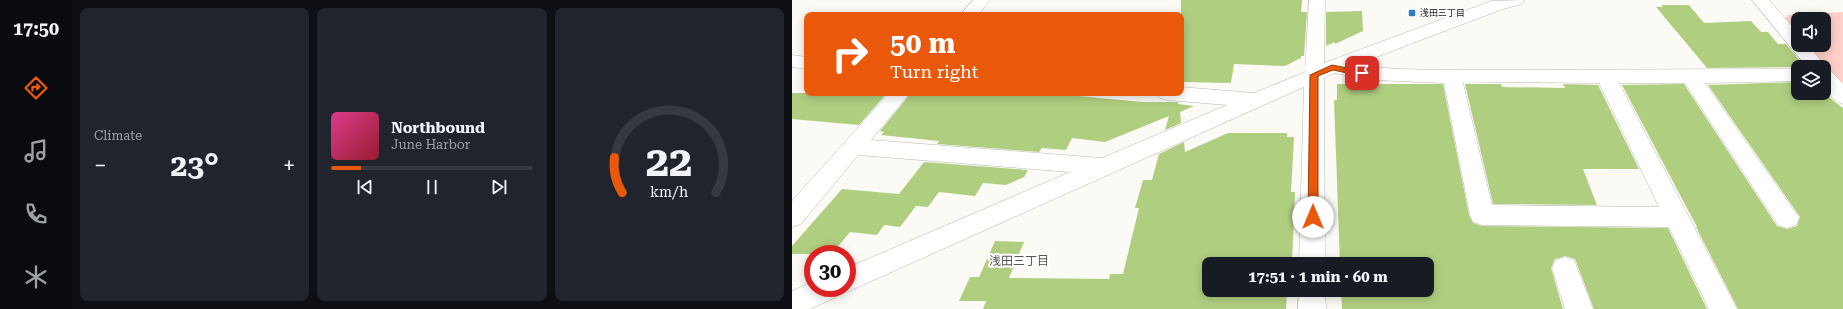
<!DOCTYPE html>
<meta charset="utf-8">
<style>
body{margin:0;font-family:"Roboto Serif","Noto Sans JP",serif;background:#20242c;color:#f1f3f6;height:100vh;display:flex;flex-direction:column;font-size:15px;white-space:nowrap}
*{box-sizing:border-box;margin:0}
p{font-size:13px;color:#9ea1a6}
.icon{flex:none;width:22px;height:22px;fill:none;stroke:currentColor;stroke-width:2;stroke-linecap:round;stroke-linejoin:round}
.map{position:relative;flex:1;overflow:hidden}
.side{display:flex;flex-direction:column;gap:8px;padding:8px;background:#0d0f14;width:720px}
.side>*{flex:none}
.banner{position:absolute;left:12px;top:12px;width:380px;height:84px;border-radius:8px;box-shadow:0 2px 10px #0003;background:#ea580c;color:#fff;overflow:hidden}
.fabs{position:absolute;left:999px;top:12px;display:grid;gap:8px}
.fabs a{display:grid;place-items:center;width:40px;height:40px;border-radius:8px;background:#171b24;box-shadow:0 2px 10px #0003;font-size:20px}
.speed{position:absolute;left:12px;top:245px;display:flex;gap:8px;font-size:20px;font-weight:700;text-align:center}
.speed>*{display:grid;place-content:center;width:52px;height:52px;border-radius:50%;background:#171b24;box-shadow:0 2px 10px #0003;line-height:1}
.speed .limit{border:6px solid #d22;background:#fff;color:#111}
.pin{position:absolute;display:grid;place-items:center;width:34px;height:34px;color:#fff;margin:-17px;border-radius:8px;box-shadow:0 2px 6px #0006}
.me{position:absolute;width:44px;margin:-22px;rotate:0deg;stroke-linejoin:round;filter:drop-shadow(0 0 3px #0008)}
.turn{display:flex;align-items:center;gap:14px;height:84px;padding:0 20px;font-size:18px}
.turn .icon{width:52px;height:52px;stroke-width:2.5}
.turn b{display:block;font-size:28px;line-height:34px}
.big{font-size:30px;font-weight:700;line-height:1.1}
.side .tile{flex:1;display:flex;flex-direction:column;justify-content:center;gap:6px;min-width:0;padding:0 14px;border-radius:8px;background:#20242c}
.side .dial{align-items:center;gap:0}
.dial svg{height:104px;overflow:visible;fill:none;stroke:#363941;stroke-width:7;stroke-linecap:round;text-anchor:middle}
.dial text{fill:#f1f3f6;stroke:none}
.song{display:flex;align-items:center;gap:12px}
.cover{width:48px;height:48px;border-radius:6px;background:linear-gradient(135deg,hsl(330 70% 55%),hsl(350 70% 35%))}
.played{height:4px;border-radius:2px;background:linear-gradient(90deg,#ea580c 15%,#363941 15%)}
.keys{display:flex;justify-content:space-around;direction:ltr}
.heat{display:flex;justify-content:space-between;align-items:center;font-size:22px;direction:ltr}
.side .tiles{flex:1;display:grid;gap:8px;grid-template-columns:repeat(3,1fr)}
.trip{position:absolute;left:410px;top:257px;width:232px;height:40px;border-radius:8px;background:#171b24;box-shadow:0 2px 10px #0003;font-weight:700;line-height:40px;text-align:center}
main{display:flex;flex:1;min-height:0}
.dock{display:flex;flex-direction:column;width:72px;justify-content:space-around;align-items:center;background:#090b0e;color:#9ea1a6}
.dock .icon{width:28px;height:28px}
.dock .selected{color:#ea580c}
.dock b{font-size:18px;color:#f1f3f6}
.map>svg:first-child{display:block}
.green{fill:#fed0c7}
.building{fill:#b0ce80}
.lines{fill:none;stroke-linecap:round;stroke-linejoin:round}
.minor-casing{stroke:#b8b7b2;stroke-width:1}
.minor{fill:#fff;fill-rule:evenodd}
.route{fill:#ea580c;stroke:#983908}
.poi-dot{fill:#2d7bcb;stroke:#fff;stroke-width:1.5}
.labels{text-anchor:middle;stroke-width:4;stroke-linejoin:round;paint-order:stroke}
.far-poi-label{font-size:9px;fill:#161513;stroke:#fff;text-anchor:start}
.neighbourhood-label{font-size:12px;fill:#575651;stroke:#fff}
</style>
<main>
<nav class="dock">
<b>17:50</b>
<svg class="icon selected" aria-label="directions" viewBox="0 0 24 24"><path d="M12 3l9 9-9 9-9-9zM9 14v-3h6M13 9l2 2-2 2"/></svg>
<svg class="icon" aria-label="music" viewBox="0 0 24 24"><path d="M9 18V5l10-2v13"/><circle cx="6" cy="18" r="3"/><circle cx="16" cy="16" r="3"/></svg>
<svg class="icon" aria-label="phone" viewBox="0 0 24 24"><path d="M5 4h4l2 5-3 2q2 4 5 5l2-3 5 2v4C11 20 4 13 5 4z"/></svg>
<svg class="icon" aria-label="climate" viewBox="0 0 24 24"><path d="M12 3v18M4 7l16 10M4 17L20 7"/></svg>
</nav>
<section class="side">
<div class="tiles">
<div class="tile"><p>Climate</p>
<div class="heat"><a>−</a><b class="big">23°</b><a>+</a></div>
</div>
<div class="tile">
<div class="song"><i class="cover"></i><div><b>Northbound</b><p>June Harbor</p></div></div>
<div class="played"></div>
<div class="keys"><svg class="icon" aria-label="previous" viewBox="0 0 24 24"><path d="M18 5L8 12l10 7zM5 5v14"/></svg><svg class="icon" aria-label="pause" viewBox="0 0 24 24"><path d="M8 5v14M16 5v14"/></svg><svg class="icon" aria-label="next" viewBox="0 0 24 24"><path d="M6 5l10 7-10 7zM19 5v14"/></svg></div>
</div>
<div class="tile dial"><svg viewBox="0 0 100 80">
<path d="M14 69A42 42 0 1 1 86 69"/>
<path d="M14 69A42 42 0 0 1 8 42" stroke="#ea580c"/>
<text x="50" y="56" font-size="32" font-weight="700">22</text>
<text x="50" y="72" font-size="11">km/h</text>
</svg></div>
</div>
</section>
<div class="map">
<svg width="1051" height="309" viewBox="0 0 1051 309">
<rect width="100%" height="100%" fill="#fbfaf5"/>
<path class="green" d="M 1051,12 L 1051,85 L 1015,45 L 1032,45 L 1032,19 L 1006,19 L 1006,35 L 992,20 L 996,15 Z"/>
<path class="building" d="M 389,0 L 510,0 L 509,12 L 515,12 L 512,56 L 509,56 L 509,58 L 493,66 L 442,64 L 439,83 L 389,82 Z
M 869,5 L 897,5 L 912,23 L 959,21 L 969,32 L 976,32 L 986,44 L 994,44 L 1013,67 L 915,68 L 864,7 L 871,7 Z
M 570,11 L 571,31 L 543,44 L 543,42 L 534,46 L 534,12 Z
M 1006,82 L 1006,93 L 1032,93 L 1032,87 L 1039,99 L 1051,108 L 1051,309 L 946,309 L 904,227 L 905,227 L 830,85 L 892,84 L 985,226 L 995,229 L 1005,226 L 1008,217 L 916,85 Z
M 545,84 L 651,84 L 677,215 L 681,223 L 690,226 L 876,228 L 915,309 L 802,309 L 783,259 L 773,256 L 763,259 L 759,268 L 771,309 L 550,309 L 549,290 L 635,290 L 635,264 L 548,264 L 542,100 L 545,100 Z
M 673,84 L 709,84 L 710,87 L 773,88 L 771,84 L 806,85 L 847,169 L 791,169 L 805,205 L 701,204 Z
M 0,93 L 95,93 L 67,125 L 0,119 Z
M 119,93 L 239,93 L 265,95 L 265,94 L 350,102 L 386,102 L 386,104 L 402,106 L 388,112 L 389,123 L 373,130 L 377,116 L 313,142 L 280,138 L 274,150 L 250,148 L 247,152 L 145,144 L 147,141 L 89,135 L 92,132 L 88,131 Z
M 436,133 L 495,133 L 495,137 L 502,137 L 499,192 L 503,192 L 500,261 L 497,261 L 497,264 L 417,264 L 417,290 L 495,290 L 494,309 L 191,309 L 194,301 L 167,301 L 178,277 L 187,277 L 203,241 L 232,242 L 217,278 L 317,279 L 318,274 L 331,274 L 347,208 L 343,208 L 351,180 L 360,180 L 367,154 L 392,142 L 393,152 Z
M 132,162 L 236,170 L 232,177 L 214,185 L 191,183 L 183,196 L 147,192 L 136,207 L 124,206 L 108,227 L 92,225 L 85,235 L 58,232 L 40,254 L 0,254 L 0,246 L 50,189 L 107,194 Z"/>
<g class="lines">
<defs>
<path id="minor" d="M 181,0 L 198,0 L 186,15 L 168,15 Z
M 517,0 L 533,0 L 532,63 L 699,1 L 732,0 L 730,4 L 711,9 L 563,65 L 605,69 L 649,70 L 1006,69 L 1006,81 L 913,83 L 1007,218 L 1004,225 L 995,228 L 986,225 L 893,83 L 827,83 L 945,309 L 917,309 L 877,227 L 690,225 L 681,222 L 678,215 L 652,83 L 583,80 L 542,73 L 532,78 L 533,264 L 507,264 L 512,87 L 64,288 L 55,292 L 50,290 L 46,296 L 18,309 L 0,309 L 0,291 L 21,282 L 21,288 L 55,288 L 55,268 L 278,172 L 66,155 L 9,224 L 0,227 L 0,201 L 97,93 L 118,93 L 79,140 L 310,158 L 435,105 L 375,100 L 368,98 L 365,93 L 389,93 L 389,87 L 462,93 L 513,72 ZM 715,82 L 807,83 L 867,207 L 700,205 L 671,83 Z
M 960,0 L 977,0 L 1006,33 L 1006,45 L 1016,45 L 1034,67 L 1033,69 L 1039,71 L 1051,84 L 1051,104 C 1032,98 1032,84 1032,67 L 1015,67 Z
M 0,55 L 15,57 L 15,69 L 0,67 Z
M 773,257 L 782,260 L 801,309 L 773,309 L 760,268 L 764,260 Z
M 507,290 L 533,290 L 534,309 L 506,309 Z"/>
</defs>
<use href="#minor" class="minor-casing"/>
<use href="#minor" class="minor"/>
</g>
<path class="route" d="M 540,65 L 570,71 L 574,73 L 570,76 L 541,70 L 526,76 L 526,217 L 521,221 L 516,217 L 518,75 Z"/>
<rect class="poi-dot" x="616" y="9" width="8" height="8" rx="2"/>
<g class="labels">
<g class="far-poi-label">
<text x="628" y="16">浅田三丁目</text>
</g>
<g class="neighbourhood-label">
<text x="227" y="265">浅田三丁目</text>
</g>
</g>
</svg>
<div class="fabs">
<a><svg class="icon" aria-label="sound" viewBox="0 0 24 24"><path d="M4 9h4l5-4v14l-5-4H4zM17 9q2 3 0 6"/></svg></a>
<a><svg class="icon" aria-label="layers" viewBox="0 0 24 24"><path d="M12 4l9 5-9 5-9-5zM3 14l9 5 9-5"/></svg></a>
</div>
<div class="speed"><div class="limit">30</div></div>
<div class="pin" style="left:570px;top:73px;background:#d93025"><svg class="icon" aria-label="arrive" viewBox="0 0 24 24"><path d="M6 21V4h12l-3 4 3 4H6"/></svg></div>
<svg class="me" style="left:521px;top:217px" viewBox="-20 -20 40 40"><circle r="19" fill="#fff"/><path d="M0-13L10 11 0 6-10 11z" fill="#ea580c"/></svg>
<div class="trip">17:51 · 1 min · 60 m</div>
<div class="banner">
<div class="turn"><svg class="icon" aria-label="right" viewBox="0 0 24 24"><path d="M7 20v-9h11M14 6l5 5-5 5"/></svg><div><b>50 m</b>Turn right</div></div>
</div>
</div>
</main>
